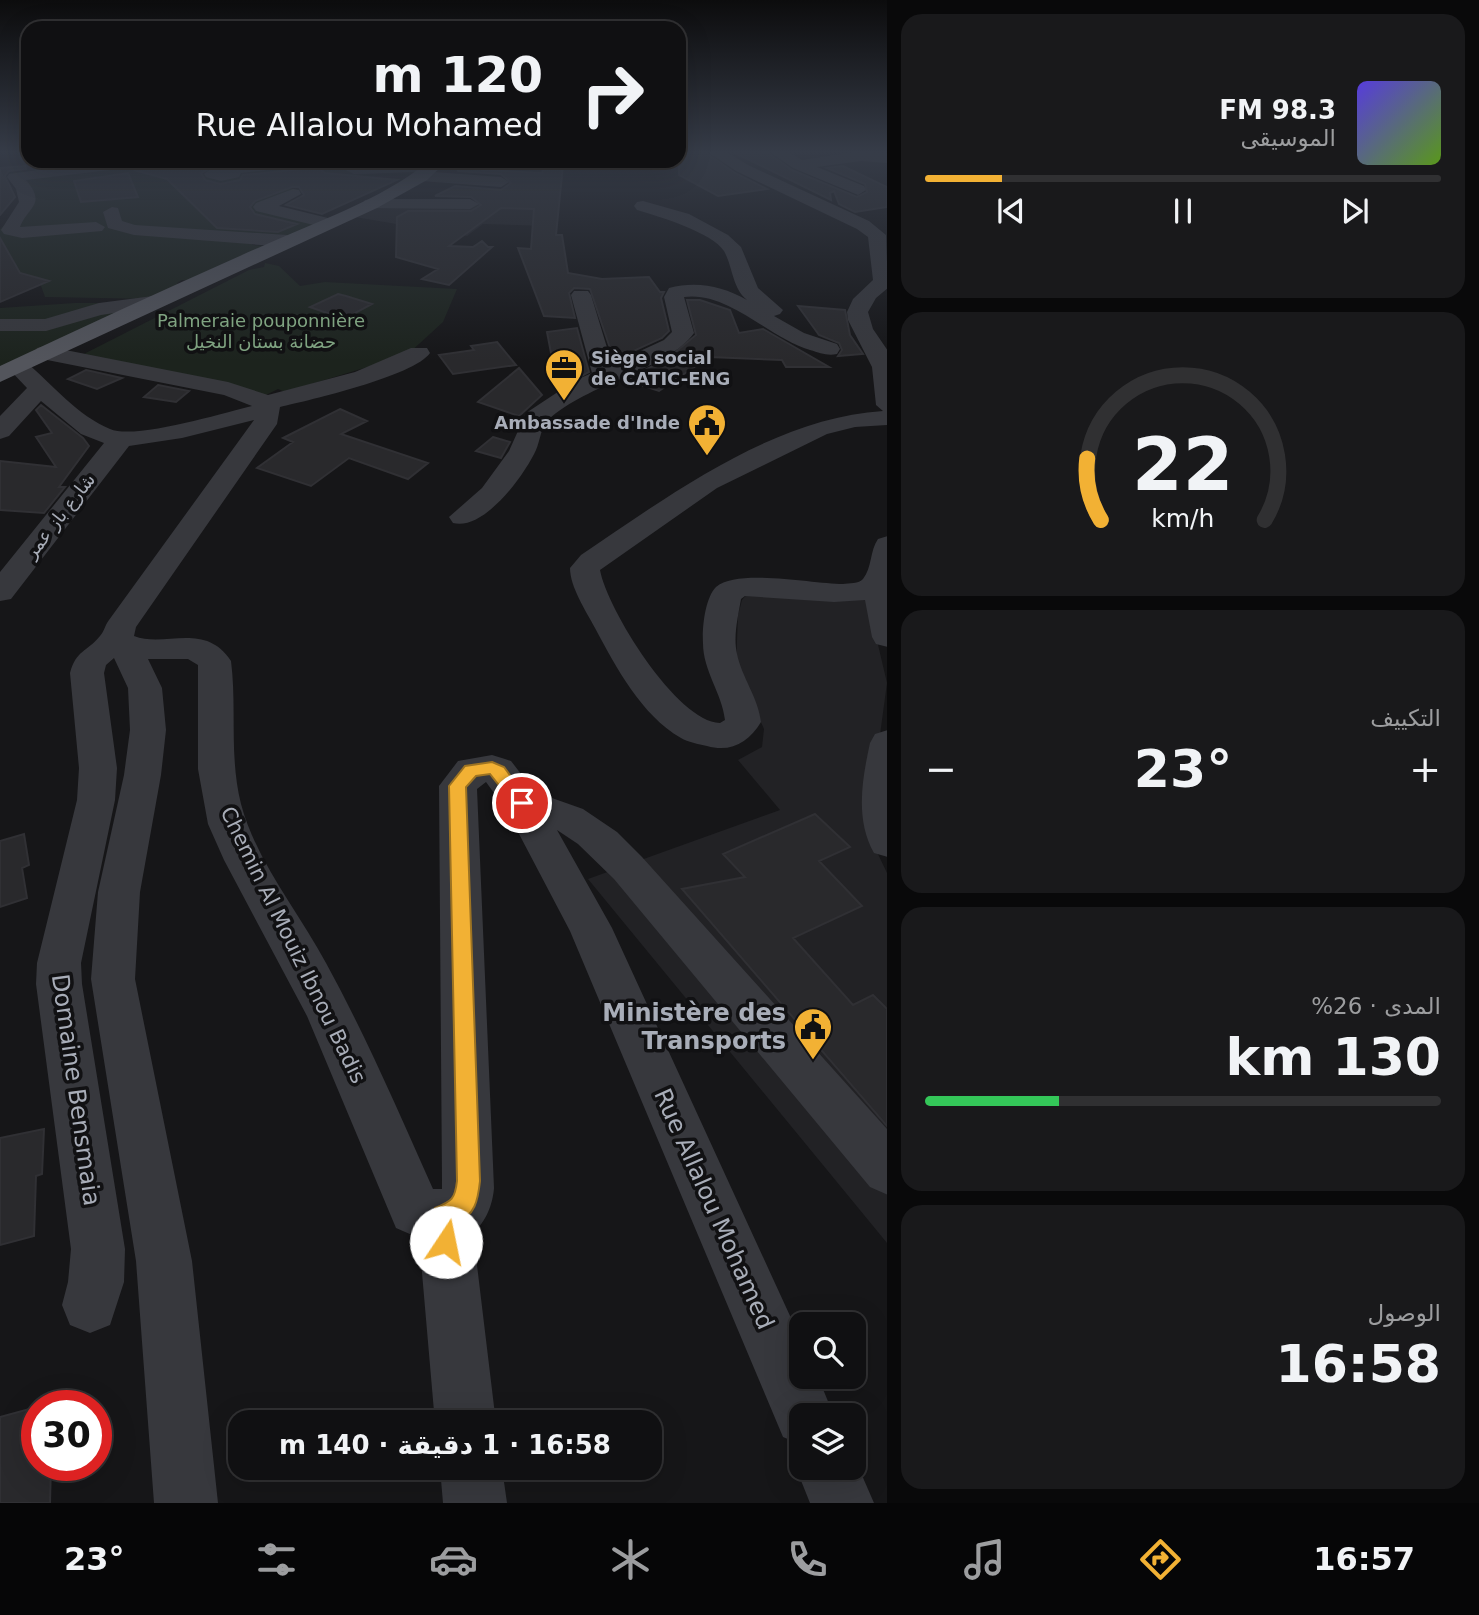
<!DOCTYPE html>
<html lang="ar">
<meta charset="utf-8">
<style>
body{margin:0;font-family:"DejaVu Sans",Cairo,sans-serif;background:#19191b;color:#f1f3f6;direction:rtl;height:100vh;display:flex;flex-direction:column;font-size:26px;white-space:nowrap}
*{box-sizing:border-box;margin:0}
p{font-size:23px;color:#9c9d9f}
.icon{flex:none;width:38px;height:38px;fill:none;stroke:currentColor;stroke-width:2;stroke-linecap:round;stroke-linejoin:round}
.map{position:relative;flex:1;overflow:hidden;direction:ltr}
.details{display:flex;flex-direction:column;gap:14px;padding:14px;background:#09090a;width:592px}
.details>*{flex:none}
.top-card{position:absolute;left:21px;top:21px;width:665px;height:147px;border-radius:21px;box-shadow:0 7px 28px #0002,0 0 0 2px #303032;direction:rtl;background:#101012;color:#f1f3f6;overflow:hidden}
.buttons{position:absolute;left:789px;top:1312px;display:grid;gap:14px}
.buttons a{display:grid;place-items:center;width:77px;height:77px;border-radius:14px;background:#101012;box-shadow:0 7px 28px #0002,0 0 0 2px #303032;font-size:35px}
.speed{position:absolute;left:21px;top:1390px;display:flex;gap:14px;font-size:35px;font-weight:700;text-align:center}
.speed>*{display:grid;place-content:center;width:91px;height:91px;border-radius:50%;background:#101012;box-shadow:0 7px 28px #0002,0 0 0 2px #303032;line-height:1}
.speed .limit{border:10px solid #d22;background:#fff;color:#111}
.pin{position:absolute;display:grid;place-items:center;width:60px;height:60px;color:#fff;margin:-30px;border:4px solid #fff;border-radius:50%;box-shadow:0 2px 7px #0007}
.me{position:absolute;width:77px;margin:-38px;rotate:11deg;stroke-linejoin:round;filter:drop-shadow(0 0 5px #0008)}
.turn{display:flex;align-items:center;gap:24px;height:147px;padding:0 28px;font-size:32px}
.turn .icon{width:91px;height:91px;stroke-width:2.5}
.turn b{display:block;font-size:49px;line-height:60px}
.big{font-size:52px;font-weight:600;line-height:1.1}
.details .card{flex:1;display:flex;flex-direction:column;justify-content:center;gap:10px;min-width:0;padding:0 24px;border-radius:21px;background:#19191b}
.details .dial{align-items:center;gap:0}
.dial svg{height:182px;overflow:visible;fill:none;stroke:#303032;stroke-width:7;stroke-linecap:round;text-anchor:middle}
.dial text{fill:#f1f3f6;stroke:none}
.song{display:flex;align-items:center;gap:21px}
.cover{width:84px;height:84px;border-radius:10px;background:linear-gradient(135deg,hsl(250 70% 55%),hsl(90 70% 35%))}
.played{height:7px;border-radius:4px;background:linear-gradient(90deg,#f2b134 15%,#303032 15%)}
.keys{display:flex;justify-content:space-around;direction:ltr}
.heat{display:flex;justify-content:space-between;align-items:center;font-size:38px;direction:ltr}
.charge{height:10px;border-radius:5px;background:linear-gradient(90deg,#34c759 26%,#303032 0)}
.trip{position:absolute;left:228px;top:1410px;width:434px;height:70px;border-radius:21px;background:#101012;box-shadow:0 7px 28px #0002,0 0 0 2px #303032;font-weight:600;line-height:70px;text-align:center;direction:rtl}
.dock{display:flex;height:112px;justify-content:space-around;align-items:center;background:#060607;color:#9c9d9f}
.dock .icon{width:49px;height:49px}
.dock .current{color:#f2b134}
.dock b{font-size:32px;color:#f1f3f6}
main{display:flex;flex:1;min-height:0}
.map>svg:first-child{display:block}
.built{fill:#222225}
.green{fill:#1c231d}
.building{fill:#29292c;stroke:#303034;stroke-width:2}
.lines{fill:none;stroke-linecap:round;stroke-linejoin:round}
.minor{fill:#37383d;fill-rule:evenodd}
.major{fill:#53555c;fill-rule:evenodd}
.route{fill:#f2b134;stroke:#9d7322;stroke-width:2}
.labels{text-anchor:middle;stroke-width:7;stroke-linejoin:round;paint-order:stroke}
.far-park-label{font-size:18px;fill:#7fa381;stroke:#111113}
.far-poi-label{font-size:18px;font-weight:bold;fill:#a8adb8;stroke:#111113;text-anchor:start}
.far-street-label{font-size:18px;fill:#a8adb8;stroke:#111113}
.street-label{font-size:21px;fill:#a8adb8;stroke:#111113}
.near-poi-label{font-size:24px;font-weight:bold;fill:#a8adb8;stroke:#111113;text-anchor:end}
.near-street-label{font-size:24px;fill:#a8adb8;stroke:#111113}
</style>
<main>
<section class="details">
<div class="card">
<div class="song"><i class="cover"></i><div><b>98.3 FM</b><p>الموسيقى</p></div></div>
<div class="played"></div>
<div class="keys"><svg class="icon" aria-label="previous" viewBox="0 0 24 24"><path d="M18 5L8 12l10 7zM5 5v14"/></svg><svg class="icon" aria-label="pause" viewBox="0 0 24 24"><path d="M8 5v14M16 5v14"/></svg><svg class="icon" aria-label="next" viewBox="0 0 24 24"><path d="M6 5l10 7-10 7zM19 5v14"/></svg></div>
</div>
<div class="card dial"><svg viewBox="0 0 100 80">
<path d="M14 69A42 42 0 1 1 86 69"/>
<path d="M14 69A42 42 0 0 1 8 42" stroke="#f2b134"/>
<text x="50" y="56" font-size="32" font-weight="700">22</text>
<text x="50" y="72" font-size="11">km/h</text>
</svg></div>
<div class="card"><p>التكييف</p>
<div class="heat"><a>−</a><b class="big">23°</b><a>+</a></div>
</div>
<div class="card"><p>المدى · 26%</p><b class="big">130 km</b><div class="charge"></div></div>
<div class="card"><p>الوصول</p><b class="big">16:58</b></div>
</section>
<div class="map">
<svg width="888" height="1503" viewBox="0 0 888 1503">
<rect width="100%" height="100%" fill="#161618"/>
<path class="built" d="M 541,200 L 548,226 L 483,224 L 467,236 L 355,217 L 385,203 L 511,203 Z
M 748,593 L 867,598 L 887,683 L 867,831 L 887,873 L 887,1243 L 588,879 L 780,810 L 738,760 L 762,747 L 764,729 L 736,666 L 738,615 L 742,600 Z"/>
<path class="green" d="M 137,161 L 431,161 L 420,171 L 260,181 L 298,190 L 256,207 L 319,223 L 275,242 L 254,241 L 252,245 L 264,246 L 190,281 L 182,280 L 177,283 L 180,286 L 153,299 L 45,297 L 40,283 L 0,272 L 0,229 L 24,209 L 17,181 L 9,173 Z
M 265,263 L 279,266 L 300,286 L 325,282 L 457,289 L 443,322 L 407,355 L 285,392 L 278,389 L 264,396 L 74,359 L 249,270 L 264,267 Z
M 75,303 L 129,303 L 132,308 L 0,370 L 0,308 Z"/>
<path class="building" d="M 679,150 L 702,150 L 735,173 L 767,189 L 718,196 L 679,175 Z
M 729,150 L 764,150 L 792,170 L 857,197 L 867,192 L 865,184 L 827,168 L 843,166 L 887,187 L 887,207 L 855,212 L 839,204 L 834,191 L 830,193 L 831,200 Z
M 153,161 L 201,161 L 218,164 L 201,173 L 205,180 L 220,184 L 240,180 L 243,175 L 302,169 L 311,163 L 325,173 L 397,180 L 322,214 L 286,205 L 304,195 L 299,187 L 292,187 L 255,201 L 250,207 L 255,214 L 297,224 L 278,232 L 217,228 L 167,179 L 134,170 L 144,168 Z
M 453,161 L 493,161 L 483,170 L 542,173 L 545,164 L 563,165 L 556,235 L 562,235 L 568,273 L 602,279 L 649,277 L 660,292 L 664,292 L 661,298 L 669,331 L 662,338 L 614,360 L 590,289 L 574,288 L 569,293 L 575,318 L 544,316 L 518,248 L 531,249 L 534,209 L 501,208 L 449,246 L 473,247 L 482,241 L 488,247 L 492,247 L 449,285 L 422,279 L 438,269 L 396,257 L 397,217 L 408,211 L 471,211 L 481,205 L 471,197 L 435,196 L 455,186 L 501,190 L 511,183 L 501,174 L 458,171 Z
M 25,166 L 26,169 L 9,171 L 5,176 L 15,197 L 0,215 L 0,168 Z
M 128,173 L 138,197 L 81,202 L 74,181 Z
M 0,238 L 20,273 L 49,281 L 0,302 Z
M 338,294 L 346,296 L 372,304 L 344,319 L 310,307 Z
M 687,300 L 700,300 L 730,310 L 739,333 L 763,329 L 829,367 L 786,367 L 782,360 L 709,357 L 659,391 L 625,380 L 667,359 L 696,335 Z
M 798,306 L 845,310 L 850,335 L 863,354 L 838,356 L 842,350 L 839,343 L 819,335 Z
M 577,328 L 589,372 L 563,386 L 557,384 L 547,332 Z
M 497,342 L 516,365 L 453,374 L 439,355 L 474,350 L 471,346 Z
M 519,368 L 542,395 L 519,416 L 478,402 Z
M 86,370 L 122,378 L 97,389 L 68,379 Z
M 158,385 L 189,391 L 176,402 L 144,397 Z
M 41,405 L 83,438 L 89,446 L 59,487 L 65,487 L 44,513 L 0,510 L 0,461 L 56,467 L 36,437 L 52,433 L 36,410 Z
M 340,409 L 367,421 L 341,434 L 428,463 L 408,479 L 349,458 L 311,486 L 257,468 L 293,442 L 283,438 Z
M 493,437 L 510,442 L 501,458 L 476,451 Z
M 815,814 L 850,847 L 819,861 L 862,906 L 793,938 L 853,1005 L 873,995 L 887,1009 L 887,1126 L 682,889 L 745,877 L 723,854 Z
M 24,834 L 29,865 L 22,868 L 27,898 L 0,907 L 0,841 Z
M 44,1129 L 42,1174 L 36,1176 L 34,1236 L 0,1245 L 0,1138 Z
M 33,1408 L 33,1417 L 37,1416 L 37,1465 L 51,1465 L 50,1503 L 0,1503 L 0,1417 Z"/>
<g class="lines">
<path class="minor" d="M 705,150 L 723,150 L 748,165 L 869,221 L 886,235 L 888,288 L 876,298 L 868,312 L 873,329 L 888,351 L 888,425 L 855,427 L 827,434 L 717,488 L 600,570 C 607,609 677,722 720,723 L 725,720 C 722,693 703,671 703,643 C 702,628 705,598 716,587 C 738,568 813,584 843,584 C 849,583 859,584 863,579 C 872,568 870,550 878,539 L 888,536 L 888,647 L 876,644 L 872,637 L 865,600 L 834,602 L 745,596 L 741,599 C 738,617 733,636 737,654 C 742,678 758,697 761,722 C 749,742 731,753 707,746 C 698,744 688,742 681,738 C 641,715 616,667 595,628 C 586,611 570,587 570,568 L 581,555 C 670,495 773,418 883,411 L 876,405 L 872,367 L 848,320 L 847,312 L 853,299 L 873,280 L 868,237 L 857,229 L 736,171 Z
M 767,150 L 785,150 L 802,160 L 861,151 L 888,153 L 888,163 L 861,161 L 817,167 L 864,186 L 866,190 L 858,195 L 793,168 Z
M 106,161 L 151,161 L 143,166 L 26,180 C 47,205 28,206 20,227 L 96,222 L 105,227 L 102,231 L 22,238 L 4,234 L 1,230 L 19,202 L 16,189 L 7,177 L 9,174 Z
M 310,161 L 302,166 L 241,173 L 239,177 L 221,181 L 206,177 L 204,174 C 221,157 286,161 310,161 Z
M 327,161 L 348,161 L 356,164 L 419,162 L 427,167 L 421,171 L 501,177 L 509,182 L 501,187 L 421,181 L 413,176 L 419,172 L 354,174 Z
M 293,189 L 299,190 L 301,194 L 279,206 L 332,219 L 335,223 L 332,227 L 326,228 L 256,211 L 253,207 L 256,203 Z
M 371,199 L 470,199 L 479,204 L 470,209 L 365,208 L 362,204 L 365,200 Z
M 643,201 L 689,214 L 728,235 L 741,247 L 758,288 L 783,310 L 780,314 L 774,316 L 804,333 L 837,344 L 840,349 L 837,354 C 827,356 820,353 810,350 C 768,337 728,291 684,297 L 694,333 C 669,369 586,384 548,420 C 541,427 540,441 536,450 C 524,476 484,531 453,523 L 449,517 L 482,488 L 509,451 L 526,413 L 576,380 L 592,373 L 571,295 L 574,291 L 588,291 L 591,295 L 612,364 L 664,340 L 672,332 L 664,297 L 669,288 C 697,281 722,286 747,300 C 732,288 733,267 724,251 C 713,233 658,216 637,210 L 634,206 L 637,202 Z
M 112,207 L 118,208 L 122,221 L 135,225 L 287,235 L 296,241 L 287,247 L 134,235 L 108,228 L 103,212 Z
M 153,296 L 160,298 L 163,302 L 160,306 L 101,315 L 46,331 L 0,331 L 0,319 L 45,319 L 99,303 Z
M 45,346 L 228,382 L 268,395 L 355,372 L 411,348 L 427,348 L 430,353 C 414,376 310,400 280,407 L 277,424 L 136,627 L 134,636 C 165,648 205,621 231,661 C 237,708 229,757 241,804 C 256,861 298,911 326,963 C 366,1036 399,1113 433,1189 L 442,1189 L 442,1181 L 439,786 L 458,761 L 492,755 L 505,759 L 511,761 L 535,792 L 583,809 L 617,832 L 642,857 L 888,1130 L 888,1195 L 870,1187 L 614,879 L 578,844 L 557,830 L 612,928 L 802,1342 L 802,1377 L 818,1377 L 834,1416 L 802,1416 L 802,1445 L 783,1437 L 570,931 L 507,811 L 486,782 L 477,789 L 494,1188 C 493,1203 486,1223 473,1232 L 496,1423 L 435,1423 L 419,1238 L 396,1228 L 307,1016 L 224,860 L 208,824 L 198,769 L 198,665 L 188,659 L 148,659 L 162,688 L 166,730 L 161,775 L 140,892 L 135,979 L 192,1261 L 218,1503 L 154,1503 L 136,1261 L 91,979 L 98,892 L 124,775 L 130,730 L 128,688 L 114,658 L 106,665 L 104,673 L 117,768 L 115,800 L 81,963 L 82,984 L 125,1249 L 124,1282 L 110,1325 L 90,1333 L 70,1325 L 62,1305 L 68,1282 L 71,1249 L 36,984 L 37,963 L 77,800 L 79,768 L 70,673 C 76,650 87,652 100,636 C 104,632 105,625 109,620 L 254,420 L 182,438 L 129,446 L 11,599 L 0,601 L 0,572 L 104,443 L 81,434 L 41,401 L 9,436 L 0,439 L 0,416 L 27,388 L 7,367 L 10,362 L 26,362 C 52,384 78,416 110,429 C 135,440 223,413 252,406 L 224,395 L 37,358 L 34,353 L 37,348 Z
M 888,730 L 888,857 L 874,853 C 855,819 862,780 870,743 L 875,734 Z
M 802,1454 L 802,1468 L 854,1468 L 854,1457 L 874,1503 L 810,1503 L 796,1468 Z
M 440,1468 L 502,1468 L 507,1503 L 443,1503 Z"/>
<path class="major" d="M 429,161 L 447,161 L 427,180 L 377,208 L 0,382 L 0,366 C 86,326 171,286 258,248 C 315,222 380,201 429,161 Z"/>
</g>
<linearGradient id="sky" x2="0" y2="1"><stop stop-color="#0c0c0d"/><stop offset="0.42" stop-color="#363c48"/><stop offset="1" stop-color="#363c48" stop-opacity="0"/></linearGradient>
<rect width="888" height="361" fill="url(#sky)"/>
<path class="route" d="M 492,762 L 504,767 L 530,803 L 522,809 L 516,807 L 490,774 L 476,776 L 466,787 L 480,1181 C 478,1200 475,1216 456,1223 L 458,1242 L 455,1250 L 446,1254 L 438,1250 C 433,1238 430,1221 435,1208 C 452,1201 455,1199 457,1181 L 449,786 L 465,766 Z"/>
<defs>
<symbol id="office-pin" viewBox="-11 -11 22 30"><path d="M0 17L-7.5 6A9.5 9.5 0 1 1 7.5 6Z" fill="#f2b134" stroke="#111113"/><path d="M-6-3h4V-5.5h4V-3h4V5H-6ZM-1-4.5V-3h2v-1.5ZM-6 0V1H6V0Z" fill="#111"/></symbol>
<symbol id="civic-pin" viewBox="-11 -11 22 30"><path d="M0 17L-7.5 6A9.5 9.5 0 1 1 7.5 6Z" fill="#f2b134" stroke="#111113"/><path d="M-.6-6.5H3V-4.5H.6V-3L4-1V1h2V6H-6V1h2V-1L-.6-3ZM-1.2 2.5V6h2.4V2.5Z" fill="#111"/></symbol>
</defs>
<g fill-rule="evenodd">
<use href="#office-pin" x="542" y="346" width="44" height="60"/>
<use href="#civic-pin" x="685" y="401" width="44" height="60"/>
<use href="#civic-pin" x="791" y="1005" width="44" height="60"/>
</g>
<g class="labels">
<g class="far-park-label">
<text x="261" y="327">Palmeraie pouponnière<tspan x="261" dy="21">حضانة بستان النخيل</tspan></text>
</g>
<g class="far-poi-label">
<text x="591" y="364">Siège social<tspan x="591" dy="21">de CATIC-ENG</tspan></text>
<text x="680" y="429" text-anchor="end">Ambassade d'Inde</text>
</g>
<g class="far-street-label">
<text transform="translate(60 516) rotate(-52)" y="6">شارع باز عمر</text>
</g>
<g class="street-label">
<text transform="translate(293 945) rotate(64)" y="7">Chemin Al Mouiz Ibnou Badis</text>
</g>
<g class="near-poi-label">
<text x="786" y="1021">Ministère des<tspan x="786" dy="28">Transports</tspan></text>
</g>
<g class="near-street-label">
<text transform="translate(76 1090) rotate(82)" y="8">Domaine Bensmaia</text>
<text transform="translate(714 1209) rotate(66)" y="8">Rue Allalou Mohamed</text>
</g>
</g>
</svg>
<div class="buttons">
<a><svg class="icon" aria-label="search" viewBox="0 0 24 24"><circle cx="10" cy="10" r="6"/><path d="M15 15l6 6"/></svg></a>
<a><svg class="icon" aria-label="layers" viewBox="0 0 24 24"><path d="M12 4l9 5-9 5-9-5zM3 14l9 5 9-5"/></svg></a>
</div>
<div class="speed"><div class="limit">30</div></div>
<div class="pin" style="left:522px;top:803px;background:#d93025"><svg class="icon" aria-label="arrive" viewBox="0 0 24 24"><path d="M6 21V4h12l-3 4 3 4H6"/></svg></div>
<svg class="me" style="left:446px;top:1242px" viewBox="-20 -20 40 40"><circle r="19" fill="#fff"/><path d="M0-13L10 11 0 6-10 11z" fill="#f2b134"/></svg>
<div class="trip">16:58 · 1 دقيقة · 140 m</div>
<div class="top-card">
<div class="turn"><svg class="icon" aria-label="right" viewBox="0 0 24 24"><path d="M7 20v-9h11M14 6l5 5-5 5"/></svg><div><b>120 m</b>Rue Allalou Mohamed</div></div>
</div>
</div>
</main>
<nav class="dock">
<b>16:57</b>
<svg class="icon current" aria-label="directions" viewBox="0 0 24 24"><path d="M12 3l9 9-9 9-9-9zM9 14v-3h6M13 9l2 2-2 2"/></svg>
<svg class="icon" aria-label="music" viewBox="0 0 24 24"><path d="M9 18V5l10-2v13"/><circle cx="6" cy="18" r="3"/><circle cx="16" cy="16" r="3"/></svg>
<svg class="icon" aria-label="phone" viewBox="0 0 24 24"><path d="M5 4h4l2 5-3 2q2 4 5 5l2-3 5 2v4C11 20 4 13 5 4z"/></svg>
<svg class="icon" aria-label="climate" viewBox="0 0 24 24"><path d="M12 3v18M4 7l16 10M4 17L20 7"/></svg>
<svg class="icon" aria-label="car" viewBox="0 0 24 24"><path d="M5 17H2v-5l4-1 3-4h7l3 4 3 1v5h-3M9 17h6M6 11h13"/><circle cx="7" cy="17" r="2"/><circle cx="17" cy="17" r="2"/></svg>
<svg class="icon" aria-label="filters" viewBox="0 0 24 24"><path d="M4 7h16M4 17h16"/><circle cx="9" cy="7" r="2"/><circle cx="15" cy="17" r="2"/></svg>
<b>23°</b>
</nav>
